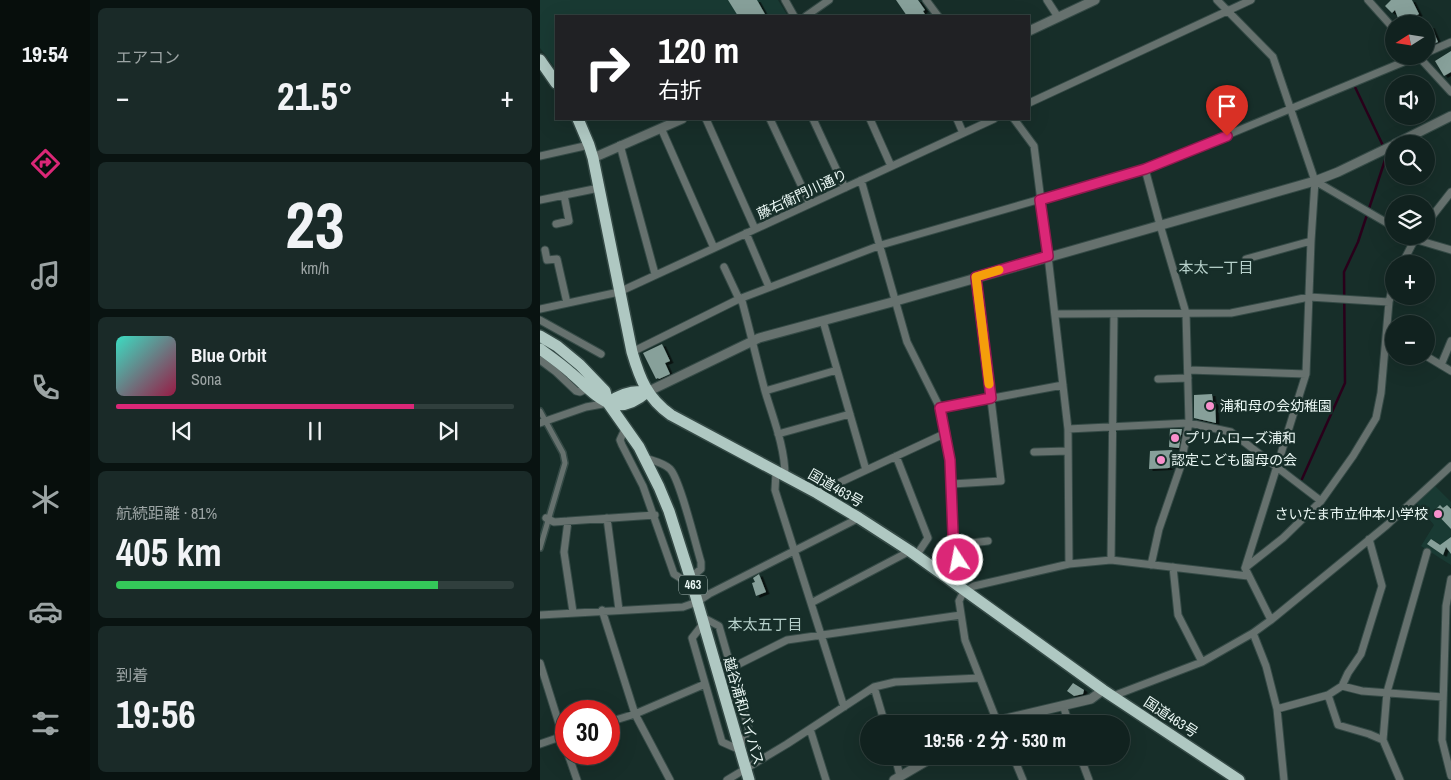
<!DOCTYPE html>
<html lang="ja">
<meta charset="utf-8">
<style>
body{margin:0;font-family:"Archivo Narrow","Noto Sans JP",sans-serif;background:#1a2a28;color:#f1f3f6;height:100vh;display:flex;flex-direction:column;font-size:19px;white-space:nowrap}
*{box-sizing:border-box;margin:0}
p{font-size:16px;color:#9ca4a4}
.icon{flex:none;width:28px;height:28px;fill:none;stroke:currentColor;stroke-width:2;stroke-linecap:round;stroke-linejoin:round}
.map{position:relative;flex:1;overflow:hidden}
.details{display:flex;flex-direction:column;gap:8px;padding:8px;background:#091311;width:450px}
.details>*{flex:none}
.guide{position:absolute;left:15px;top:15px;width:475px;height:105px;border-radius:0px;box-shadow:0 5px 20px #0002,0 0 0 1px #303f3d;background:#202124;color:#fff;overflow:hidden}
.needle{width:32px;rotate:258deg}
.controls{position:absolute;left:845px;top:15px;display:grid;gap:10px}
.controls a{display:grid;place-items:center;width:50px;height:50px;border-radius:50%;background:#11221f;box-shadow:0 5px 20px #0002,0 0 0 1px #303f3d;font-size:25px}
.speed{position:absolute;left:15px;top:700px;display:flex;gap:10px;font-size:25px;font-weight:700;text-align:center}
.speed>*{display:grid;place-content:center;width:65px;height:65px;border-radius:50%;background:#11221f;box-shadow:0 5px 20px #0002,0 0 0 1px #303f3d;line-height:1}
.speed .limit{border:8px solid #d22;background:#fff;color:#111}
.pin{position:absolute;display:grid;place-items:center;width:42px;height:42px;color:#fff;margin:-51px -21px;border-radius:50% 50% 50% 0;rotate:-45deg;box-shadow:0 0 5px #0007}
.pin .icon{rotate:45deg}
.me{position:absolute;width:55px;margin:-28px;rotate:349deg;stroke-linejoin:round;filter:drop-shadow(0 0 4px #0008)}
.turn{display:flex;align-items:center;gap:18px;height:105px;padding:0 20px;font-size:22px}
.turn .icon{width:65px;height:65px;stroke-width:2.5}
.turn b{display:block;font-size:35px;line-height:42px}
.big{font-size:38px;font-weight:700;line-height:1.1}
.details .widget{flex:1;display:flex;flex-direction:column;justify-content:center;gap:8px;min-width:0;padding:0 18px;border-radius:8px;background:#1a2a28}
.details .dial{align-items:center;gap:0}
.dial b{font-size:65px;line-height:1}
.song{display:flex;align-items:center;gap:15px}
.cover{width:60px;height:60px;border-radius:8px;background:linear-gradient(135deg,hsl(170 70% 55%),hsl(340 70% 35%))}
.played{height:5px;border-radius:2px;background:linear-gradient(90deg,#db2777 75%,#303f3d 75%)}
.keys{display:flex;justify-content:space-around;direction:ltr}
.heat{display:flex;justify-content:space-between;align-items:center;font-size:28px;direction:ltr}
.charge{height:8px;border-radius:4px;background:linear-gradient(90deg,#34c759 81%,#303f3d 0)}
.trip{position:absolute;left:320px;top:715px;width:270px;height:50px;border-radius:25px;background:#11221f;box-shadow:0 5px 20px #0002,0 0 0 1px #303f3d;font-weight:700;line-height:50px;text-align:center}
main{display:flex;flex:1;min-height:0}
.dock{display:flex;flex-direction:column;width:90px;justify-content:space-around;align-items:center;background:#070e0c;color:#9ca4a4}
.dock .icon{width:35px;height:35px}
.dock .current{color:#db2777}
.dock b{font-size:22px;color:#f1f3f6}
.map>svg:first-child{display:block}
.built{fill:#193a33}
.lines{fill:none;stroke-linecap:round;stroke-linejoin:round}
.stream{stroke:#29001a;stroke-width:2.5}
.building{fill:#87a09a;filter:url(#shadow)}
.pedestrian-casing{stroke:#354a46;stroke-width:8}
.minor-casing{stroke:#354a46;stroke-width:9}
.tertiary-casing{stroke:#354a46;stroke-width:11}
.trunk-casing{stroke:#354a46;stroke-width:14}
.pedestrian{stroke:#66716e;stroke-width:5}
.minor{stroke:#66716e;stroke-width:7}
.tertiary{stroke:#66716e;stroke-width:9}
.trunk{stroke:#afc8c2;stroke-width:11}
.route-casing{stroke:#8e194d;stroke-width:12}
.route{stroke:#db2777;stroke-width:9}
.slow{stroke:#f59e0b;stroke-width:9}
.poi-dot{fill:#f890cc;stroke:#172e29;stroke-width:2}
.labels{text-anchor:middle;stroke-width:5;stroke-linejoin:round;paint-order:stroke}
.shield{fill:#172e29;stroke:#abbbb8;stroke-width:1}
.shield-label{font-size:12px;font-weight:bold;fill:#ebf8f5}
.street-label{font-size:14px;fill:#ebf8f5;stroke:#172e29}
.poi-label{font-size:14px;fill:#ebf8f5;stroke:#172e29;text-anchor:start}
.neighbourhood-label{font-size:15px;fill:#b7d1cb;stroke:#172e29}
</style>
<main>
<nav class="dock">
<b>19:54</b>
<svg class="icon current" aria-label="directions" viewBox="0 0 24 24"><path d="M12 3l9 9-9 9-9-9zM9 14v-3h6M13 9l2 2-2 2"/></svg>
<svg class="icon" aria-label="music" viewBox="0 0 24 24"><path d="M9 18V5l10-2v13"/><circle cx="6" cy="18" r="3"/><circle cx="16" cy="16" r="3"/></svg>
<svg class="icon" aria-label="phone" viewBox="0 0 24 24"><path d="M5 4h4l2 5-3 2q2 4 5 5l2-3 5 2v4C11 20 4 13 5 4z"/></svg>
<svg class="icon" aria-label="climate" viewBox="0 0 24 24"><path d="M12 3v18M4 7l16 10M4 17L20 7"/></svg>
<svg class="icon" aria-label="car" viewBox="0 0 24 24"><path d="M5 17H2v-5l4-1 3-4h7l3 4 3 1v5h-3M9 17h6M6 11h13"/><circle cx="7" cy="17" r="2"/><circle cx="17" cy="17" r="2"/></svg>
<svg class="icon" aria-label="filters" viewBox="0 0 24 24"><path d="M4 7h16M4 17h16"/><circle cx="9" cy="7" r="2"/><circle cx="15" cy="17" r="2"/></svg>
</nav>
<section class="details">
<div class="widget"><p>エアコン</p>
<div class="heat"><a>−</a><b class="big">21.5°</b><a>+</a></div>
</div>
<div class="widget dial"><b>23</b><p>km/h</p></div>
<div class="widget">
<div class="song"><i class="cover"></i><div><b>Blue Orbit</b><p>Sona</p></div></div>
<div class="played"></div>
<div class="keys"><svg class="icon" aria-label="previous" viewBox="0 0 24 24"><path d="M18 5L8 12l10 7zM5 5v14"/></svg><svg class="icon" aria-label="pause" viewBox="0 0 24 24"><path d="M8 5v14M16 5v14"/></svg><svg class="icon" aria-label="next" viewBox="0 0 24 24"><path d="M6 5l10 7-10 7zM19 5v14"/></svg></div>
</div>
<div class="widget"><p>航続距離 · 81%</p><b class="big">405 km</b><div class="charge"></div></div>
<div class="widget"><p>到着</p><b class="big">19:56</b></div>
</section>
<div class="map">
<svg width="911" height="780" viewBox="0 0 911 780">
<defs>
<filter id="shadow"><feDropShadow dx="3.5" dy="2" stdDeviation="0" flood-color="#0009"/></filter>
</defs>
<rect width="100%" height="100%" fill="#172e29"/>
<path class="built" d="M 0,0 L 238,0 L 248,16 L 16,16 L 16,69 L 0,48 Z
M 895,486 L 911,502 L 911,565 L 881,546 L 894,525 L 876,503 Z"/>
<g class="lines">
<path class="stream" d="M 762,479 L 805,383 L 804,272 L 818,242 L 847,154 L 815,87"/>
</g>
<path class="building" d="M 188,0 L 217,0 L 226,16 L 198,16 Z
M 356,0 L 378,0 L 385,10 L 383,11 L 386,16 L 367,16 Z
M 851,0 L 872,0 L 879,14 L 873,17 L 875,24 L 860,24 L 855,10 L 852,13 L 845,6 Z
M 891,26 L 898,42 L 890,45 L 886,36 L 886,28 Z
M 911,51 L 911,72 L 904,76 L 895,61 Z
M 122,344 L 130,361 L 125,363 L 130,374 L 119,379 L 118,378 L 116,379 L 103,353 Z
M 672,394 L 673,402 L 675,402 L 676,423 L 654,418 L 654,395 Z
M 630,429 L 642,429 L 639,448 L 629,447 Z
M 632,450 L 634,459 L 632,465 L 629,468 L 609,469 L 610,451 Z
M 900,505 L 903,508 L 907,505 L 911,509 L 911,529 L 894,511 Z
M 911,537 L 911,554 L 906,547 L 903,555 L 887,544 L 891,539 L 900,545 Z
M 219,574 L 226,592 L 216,596 L 212,583 L 215,582 L 213,578 Z
M 533,683 L 544,690 L 543,694 L 534,696 L 527,691 Z"/>
<g class="lines">
<defs>
<path id="pedestrian" d="M 0,411 L 23,453 L 25,463 L 0,548"/>
<path id="minor" d="M 245,0 L 254,16
M 386,0 L 398,16
M 507,0 L 518,17
M 677,0 L 733,57 L 775,181
M 828,0 L 854,29
M 266,16 L 289,0
M 886,53 L 911,42
M 878,56 L 911,92
M 489,103 L 711,0
M 166,119 L 215,229
M 230,119 L 270,204
M 273,119 L 305,188
M 330,119 L 351,166
M 417,119 L 423,133
M 474,119 L 494,146 L 508,256 L 528,429 L 529,564
M 121,128 L 174,248
M 80,145 L 115,274
M 0,156 L 49,145
M 605,169 L 620,225 L 646,313 L 649,423 L 640,468 L 619,529 L 611,565
M 321,180 L 367,342 L 400,408 L 410,460 L 413,534 L 421,576 L 418,585
M 0,200 L 59,188
M 16,224 L 29,221 L 24,195
M 886,224 L 911,192
M 206,233 L 229,287
M 869,236 L 874,239 L 911,250
M 5,250 L 7,260 L 17,259 L 27,303
M 706,259 L 771,241
M 862,264 L 876,237
M 184,267 L 199,299 L 202,301 C 210,331 217,361 225,391 C 233,418 245,447 245,476
M 0,309 L 79,292 L 454,119
M 515,314 L 691,313 L 769,297 L 849,302
M 0,320 L 61,354
M 283,321 L 326,470
M 92,352 L 199,299 L 341,245 L 605,169 L 878,56
M 886,356 L 911,371
M 0,360 L 16,372 L 36,391 L 40,392 L 48,388
M 901,365 L 911,341
M 648,370 L 766,374
M 618,379 L 648,378
M 225,391 L 297,370
M 400,408 L 523,385
M 0,423 L 46,407 L 68,403
M 86,427 L 80,440 L 82,445 L 103,486 L 134,574 L 153,586
M 528,429 L 649,423 L 691,432 L 781,501
M 238,434 L 310,414
M 494,452 L 528,451
M 356,456 L 388,538 L 376,556
M 105,458 C 114,461 124,463 130,469 C 140,479 156,546 161,562 L 161,569 L 155,574 L 151,580
M 236,472 L 235,490 L 304,707
M 412,484 L 461,481 L 436,277
M 277,493 L 406,433
M 6,518 L 14,522 L 115,515
M 67,518 L 79,610
M 28,521 L 24,552 L 33,612
M 415,545 L 448,541
M 571,560 L 574,314
M 633,567 L 638,615 L 662,662
M 705,568 L 743,538 L 781,501 L 813,456 L 836,418 L 841,393 L 849,302 L 854,281
M 911,579 L 906,606 L 902,740 L 911,776
M 271,603 L 370,551
M 62,610 L 95,714 L 130,780
M 0,615 L 143,607 L 157,602 L 169,594 L 319,518
M 162,617 L 179,626 L 209,730 L 202,740 L 200,750 L 182,742 L 152,638 L 163,624
M 731,620 L 705,568 L 766,374 L 771,241 L 775,181 L 854,227
M 713,633 L 726,666 L 737,709 L 744,780
M 0,663 L 26,746
M 191,668 L 247,640 L 421,615
M 802,686 L 822,691 L 903,697
M 334,687 L 345,724
M 788,695 L 798,725 L 829,734 L 843,740
M 573,696 L 662,662 L 713,633 L 731,620 L 847,525 L 911,466
M 523,705 L 529,724
M 737,709 L 788,695 L 802,686 L 808,673 L 821,654 L 842,586 L 829,539
M 69,722 L 95,714 L 165,684
M 458,724 L 425,640 L 419,601 C 422,593 427,590 434,586 L 529,564 L 571,560 L 708,576
M 270,729 L 286,780
M 0,744 L 26,735
M 28,754 L 37,780
M 355,756 L 360,776
M 473,756 L 483,780
M 540,756 L 549,780
M 187,780 L 247,744 L 334,687 L 355,682 L 440,678
M 860,780 L 843,740 L 847,692 L 887,552"/>
<path id="tertiary" d="M 489,31 L 555,0
M 855,144 L 911,116
M 53,158 L 142,119
M 107,392 L 219,338 L 356,301 L 775,181 L 798,172 L 854,145
M 451,724 L 457,721 L 551,699 L 563,690
M 354,780 L 395,756"/>
<path id="trunk" d="M 0,60 L 16,83
M 38,119 L 49,145 L 53,158 L 92,352 C 100,379 107,398 131,415 L 277,493 L 319,518 L 370,551 L 563,690 L 699,780
M 0,336 L 17,346 L 40,365 L 65,391 L 68,403 L 99,447 L 119,487 L 129,511 L 151,580 L 209,780
M 0,349 C 11,357 21,364 31,373 C 57,395 73,421 107,392
M 68,403 C 80,394 92,390 107,392"/>
</defs>
<use href="#pedestrian" class="pedestrian-casing"/>
<use href="#minor" class="minor-casing"/>
<use href="#tertiary" class="tertiary-casing"/>
<use href="#trunk" class="trunk-casing"/>
<use href="#pedestrian" class="pedestrian"/>
<use href="#minor" class="minor"/>
<use href="#tertiary" class="tertiary"/>
<use href="#trunk" class="trunk"/>
</g>
<g class="lines">
<defs>
<path id="route" d="M 418,560 L 413,534 L 410,460 L 400,408 L 451,398 L 436,277 L 508,256 L 500,200 L 605,169 L 687,136"/>
</defs>
<use href="#route" class="route-casing"/>
<use href="#route" class="route"/>
<path class="slow" d="M 449,384 L 436,277 L 459,270"/>
</g>
<g class="poi-dot">
<circle cx="670" cy="406" r="5"/>
<circle cx="635" cy="438" r="5"/>
<circle cx="621" cy="460" r="5"/>
<circle cx="898" cy="514" r="5"/>
</g>
<g class="labels">
<rect class="shield" x="139" y="575.5" width="28" height="19" rx="4"/>
<g class="shield-label">
<text x="153" y="589">463</text>
</g>
<g class="street-label">
<text transform="translate(262 194) rotate(-25)" y="5">藤右衛門川通り</text>
<text transform="translate(296 488) rotate(30)" y="5">国道463号</text>
<text transform="translate(204 711) rotate(74)" y="5">越谷浦和バイパス</text>
<text transform="translate(631 717) rotate(33)" y="5">国道463号</text>
</g>
<g class="poi-label">
<text x="680" y="411">浦和母の会幼稚園</text>
<text x="645" y="443">プリムローズ浦和</text>
<text x="631" y="465">認定こども園母の会</text>
<text x="888" y="519" text-anchor="end">さいたま市立仲本小学校</text>
</g>
<g class="neighbourhood-label">
<text x="676" y="273">本太一丁目</text>
<text x="225" y="630">本太五丁目</text>
</g>
</g>
</svg>
<div class="controls">
<a><svg class="needle" viewBox="-14 -14 28 28"><path d="M0-13l5 13h-10z" fill="#e53935"/><path d="M0 13l5-13h-10z" fill="#9ca4a4"/></svg></a>
<a><svg class="icon" aria-label="sound" viewBox="0 0 24 24"><path d="M4 9h4l5-4v14l-5-4H4zM17 9q2 3 0 6"/></svg></a>
<a><svg class="icon" aria-label="search" viewBox="0 0 24 24"><circle cx="10" cy="10" r="6"/><path d="M15 15l6 6"/></svg></a>
<a><svg class="icon" aria-label="layers" viewBox="0 0 24 24"><path d="M12 4l9 5-9 5-9-5zM3 14l9 5 9-5"/></svg></a>
<a>+</a>
<a>−</a>
</div>
<div class="speed"><div class="limit">30</div></div>
<div class="pin" style="left:687px;top:136px;background:#d93025"><svg class="icon" aria-label="arrive" viewBox="0 0 24 24"><path d="M6 21V4h12l-3 4 3 4H6"/></svg></div>
<svg class="me" style="left:418px;top:560px" viewBox="-20 -20 40 40"><circle r="17" fill="#db2777" stroke="#fff" stroke-width="3"/><path d="M0-11L8 9 0 5-8 9z" fill="#fff"/></svg>
<div class="trip">19:56 · 2 分 · 530 m</div>
<div class="guide">
<div class="turn"><svg class="icon" aria-label="right" viewBox="0 0 24 24"><path d="M7 20v-9h11M14 6l5 5-5 5"/></svg><div><b>120 m</b>右折</div></div>
</div>
</div>
</main>
